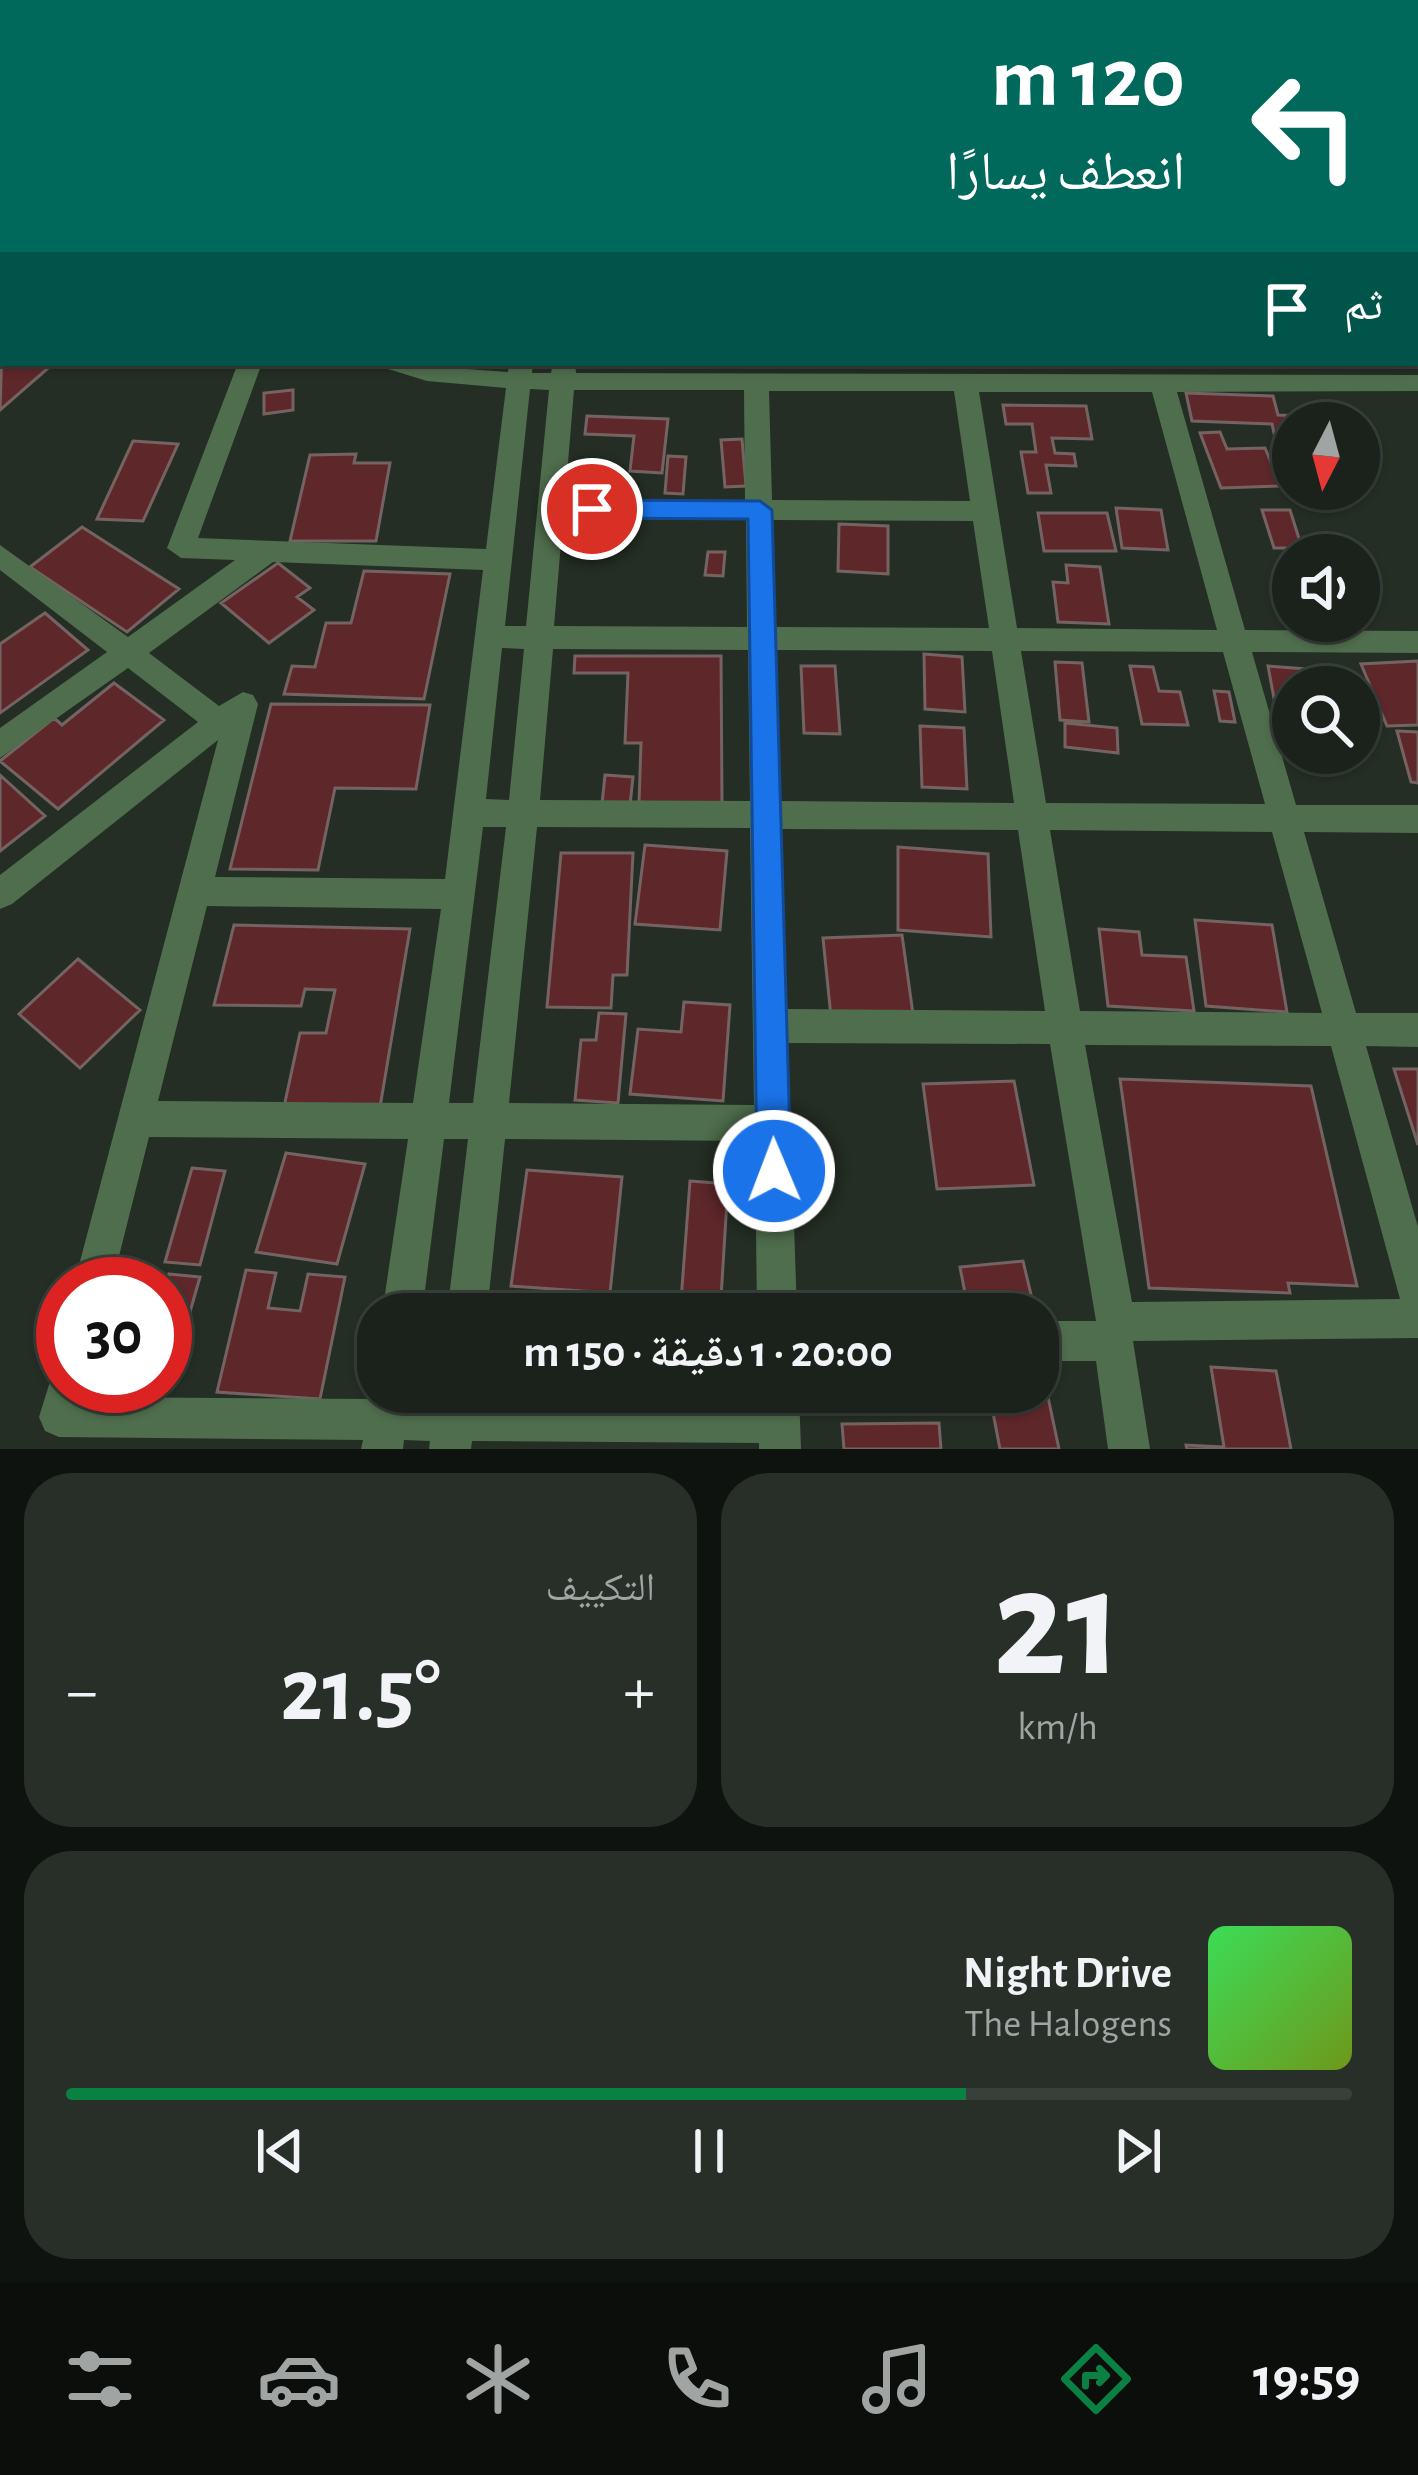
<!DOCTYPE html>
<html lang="ar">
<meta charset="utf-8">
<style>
body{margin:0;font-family:"Alegreya Sans","Noto Naskh Arabic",sans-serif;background:#282f28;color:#f1f3f6;direction:rtl;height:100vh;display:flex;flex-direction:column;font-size:45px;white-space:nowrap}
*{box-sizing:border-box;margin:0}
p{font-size:39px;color:#a0a4a3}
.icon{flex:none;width:66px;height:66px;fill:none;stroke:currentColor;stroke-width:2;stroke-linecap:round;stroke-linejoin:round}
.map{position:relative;height:1449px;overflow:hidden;direction:ltr}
.details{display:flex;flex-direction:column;gap:24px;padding:24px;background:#0f130f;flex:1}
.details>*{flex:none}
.hud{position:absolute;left:0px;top:0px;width:1419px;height:366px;box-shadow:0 3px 9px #0004,0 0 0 3px #393f3a;direction:rtl;background:#00695c;color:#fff;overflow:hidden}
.needle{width:78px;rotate:186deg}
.buttons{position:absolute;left:1272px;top:402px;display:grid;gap:24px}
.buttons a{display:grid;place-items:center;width:108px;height:108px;border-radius:50%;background:#1b221b;box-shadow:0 3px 9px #0004,0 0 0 3px #393f3a;font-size:60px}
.speed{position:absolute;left:36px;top:1257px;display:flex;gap:24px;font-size:60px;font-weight:700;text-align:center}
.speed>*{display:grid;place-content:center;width:156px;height:156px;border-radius:50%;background:#1b221b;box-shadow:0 3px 9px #0004,0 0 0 3px #393f3a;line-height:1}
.speed .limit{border:18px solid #d22;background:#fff;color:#111}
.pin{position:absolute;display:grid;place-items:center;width:102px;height:102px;color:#fff;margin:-51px;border:6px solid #fff;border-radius:50%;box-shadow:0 3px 12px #0007}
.me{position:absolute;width:132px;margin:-66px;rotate:359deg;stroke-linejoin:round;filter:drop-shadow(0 0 9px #0008)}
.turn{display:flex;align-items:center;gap:42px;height:252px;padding:0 36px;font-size:54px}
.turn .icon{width:156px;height:156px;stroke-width:2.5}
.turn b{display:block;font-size:84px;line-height:102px}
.then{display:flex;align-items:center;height:114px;padding:0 36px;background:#0003;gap:24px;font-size:45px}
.big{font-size:90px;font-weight:700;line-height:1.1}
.details .tile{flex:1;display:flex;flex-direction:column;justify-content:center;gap:18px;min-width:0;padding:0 42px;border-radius:48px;background:#282f28}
.details .dial{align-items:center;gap:0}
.dial b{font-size:156px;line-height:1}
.song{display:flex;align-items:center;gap:36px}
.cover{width:144px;height:144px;border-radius:18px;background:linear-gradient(135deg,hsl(130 70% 55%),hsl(80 70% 35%))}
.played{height:12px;border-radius:6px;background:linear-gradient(90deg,#0b8043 70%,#393f3a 70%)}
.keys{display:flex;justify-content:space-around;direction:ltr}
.heat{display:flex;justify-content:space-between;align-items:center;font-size:66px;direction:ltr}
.details .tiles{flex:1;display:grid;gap:24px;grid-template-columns:1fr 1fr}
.tile:last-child{grid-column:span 2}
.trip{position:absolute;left:357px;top:1293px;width:702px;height:120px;border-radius:48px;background:#1b221b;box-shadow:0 3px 9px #0004,0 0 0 3px #393f3a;font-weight:700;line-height:120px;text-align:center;direction:rtl}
.menu{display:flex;height:192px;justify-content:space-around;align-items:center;background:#0b0e0b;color:#a0a4a3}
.menu .icon{width:84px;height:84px}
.menu .selected{color:#0b8043}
.menu b{font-size:54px;color:#f1f3f6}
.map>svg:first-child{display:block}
.building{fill:#5e272a;stroke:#756362;stroke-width:3}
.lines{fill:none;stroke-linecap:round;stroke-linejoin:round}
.minor{fill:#4f6e4d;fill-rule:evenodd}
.route{fill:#1a73e8;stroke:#114b97;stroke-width:3}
</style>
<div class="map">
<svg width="1418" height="1449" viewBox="0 0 1418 1449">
<rect width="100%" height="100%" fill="#242e24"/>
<path class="building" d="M 3,315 L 3,363 L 54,363 L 0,410 Z
M 293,390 L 293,410 L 264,414 L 264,393 Z
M 1186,393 L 1273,396 L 1278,415 L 1303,416 L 1305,423 L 1293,423 L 1293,483 L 1285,483 L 1272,424 L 1192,421 Z
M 1003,405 L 1086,406 L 1092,439 L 1052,438 L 1055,453 L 1074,454 L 1076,466 L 1046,465 L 1051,493 L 1028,493 L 1021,452 L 1036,452 L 1032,424 L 1006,424 Z
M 587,416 L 668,419 L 662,473 L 630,471 L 634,436 L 585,434 Z
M 1220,432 L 1227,449 L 1265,448 L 1281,486 L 1221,488 L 1200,433 Z
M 742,439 L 746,486 L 725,487 L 721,440 Z
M 133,441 L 178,444 L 143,521 L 97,519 Z
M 356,454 L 354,463 L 390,463 L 376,541 L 290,541 L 310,455 Z
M 668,456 L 686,457 L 683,494 L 665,493 Z
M 1116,508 L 1161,510 L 1168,550 L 1122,548 Z
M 1262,510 L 1290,510 L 1302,548 L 1274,548 Z
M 1038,513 L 1107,513 L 1116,551 L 1044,551 Z
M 839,524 L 888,526 L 888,574 L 838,571 Z
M 82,527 L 179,589 L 127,632 L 30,567 Z
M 708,552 L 725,552 L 723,576 L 705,575 Z
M 278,563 L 310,588 L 297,597 L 314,610 L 269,643 L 221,603 Z
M 1066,565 L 1100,567 L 1109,624 L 1058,622 L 1053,582 L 1068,583 Z
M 364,571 L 450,574 L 424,699 L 284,694 L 292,666 L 315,667 L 326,623 L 351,623 Z
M 45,613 L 88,650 L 0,713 L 0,644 Z
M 924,654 L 962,657 L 965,712 L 925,709 Z
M 575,656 L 721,656 L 722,804 L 639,804 L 641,743 L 625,743 L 628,673 L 574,673 Z
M 1418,661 L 1418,725 L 1387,726 L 1361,664 Z
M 1055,662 L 1082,663 L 1089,722 L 1060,720 Z
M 801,666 L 835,666 L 840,734 L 804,733 Z
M 1130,666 L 1153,667 L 1159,691 L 1180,692 L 1188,725 L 1142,724 Z
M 1268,666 L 1347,672 L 1350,687 L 1293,687 L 1293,732 L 1280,731 Z
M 114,683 L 164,720 L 58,809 L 0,761 L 54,718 L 62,725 Z
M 1214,691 L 1229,692 L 1235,722 L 1220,721 Z
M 271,704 L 430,705 L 416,789 L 335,788 L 318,870 L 230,869 Z
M 1065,723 L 1117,728 L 1118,753 L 1065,747 Z
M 920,726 L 964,728 L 967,789 L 922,787 Z
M 1397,731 L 1418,732 L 1418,783 L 1411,782 Z
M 0,775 L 45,816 L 0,851 Z
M 605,775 L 633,777 L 630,805 L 602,804 Z
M 645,845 L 727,851 L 720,930 L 635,924 Z
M 898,847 L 988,854 L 991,937 L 898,930 Z
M 561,853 L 633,853 L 627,975 L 613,975 L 611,1008 L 547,1007 Z
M 1195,920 L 1272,925 L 1287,1012 L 1206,1006 Z
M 234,925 L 410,929 L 378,1119 L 282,1116 L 300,1033 L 326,1033 L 335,990 L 305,989 L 301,1006 L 214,1005 Z
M 1099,929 L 1139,932 L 1142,955 L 1186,957 L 1194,1011 L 1108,1006 Z
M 902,935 L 913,1014 L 831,1017 L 823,938 Z
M 78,959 L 140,1010 L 80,1068 L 19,1014 Z
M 684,1002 L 730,1005 L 723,1101 L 630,1094 L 638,1029 L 681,1032 Z
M 599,1013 L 626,1014 L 618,1103 L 575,1100 L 581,1040 L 596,1040 Z
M 1394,1069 L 1418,1069 L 1418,1145 Z
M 1120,1079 L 1311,1086 L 1357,1286 L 1288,1283 L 1290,1293 L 1149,1288 Z
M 1014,1081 L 1034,1185 L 937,1189 L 923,1084 Z
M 286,1153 L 365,1164 L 337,1264 L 256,1252 Z
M 192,1168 L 225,1171 L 200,1265 L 165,1262 Z
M 527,1170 L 622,1177 L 610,1293 L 511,1286 Z
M 690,1181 L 728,1184 L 720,1314 L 680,1314 Z
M 1023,1261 L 1033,1303 L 968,1309 L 960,1267 Z
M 246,1270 L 276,1273 L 268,1308 L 300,1311 L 308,1274 L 345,1277 L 320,1399 L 217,1392 Z
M 169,1274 L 200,1277 L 188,1319 L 165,1318 Z
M 1211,1367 L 1276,1371 L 1291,1449 L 1187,1449 L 1186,1445 L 1224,1447 Z
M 1044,1378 L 1059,1449 L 1000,1449 L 989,1392 L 1038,1392 L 1038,1379 Z
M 579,1392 L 617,1392 L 615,1412 L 577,1411 Z
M 939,1423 L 941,1449 L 844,1449 L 842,1424 Z"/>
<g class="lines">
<path class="minor" d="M 232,0 L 254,0 L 256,3 L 234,3 Z
M 365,0 L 387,0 L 389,3 L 367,3 Z
M 725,0 L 743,0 L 743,3 L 725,3 Z
M 947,0 L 965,0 L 966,3 L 948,3 Z
M 1185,0 L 1203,0 L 1204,3 L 1186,3 Z
M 1416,70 L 1418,70 L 1418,82 L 1416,82 Z
M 0,81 L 3,82 L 3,94 L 0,93 Z
M 3,117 L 3,130 L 0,131 L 0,118 Z
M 1416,166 L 1418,166 L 1418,178 L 1416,178 Z
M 3,200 L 3,215 L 0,216 L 0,201 Z
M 1416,257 L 1418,257 L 1418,271 L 1416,271 Z
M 3,260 L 3,275 L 0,276 L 0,261 Z
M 238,363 L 262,363 L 198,538 L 486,549 L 506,388 L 427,381 L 388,369 L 385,363 L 508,372 L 509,363 L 533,363 L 532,373 L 551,373 L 553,363 L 575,363 L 576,373 L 1418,375 L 1418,391 L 1177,392 L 1245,630 L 1418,631 L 1418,653 L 1252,652 L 1296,805 L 1418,805 L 1418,833 L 1304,832 L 1356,1013 L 1418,1013 L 1418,1047 L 1366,1046 L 1418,1227 L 1418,1338 L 1133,1341 L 1150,1449 L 1108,1449 L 1096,1361 L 1038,1361 L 1038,1321 L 1096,1321 L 1050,1044 L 788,1043 L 797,1314 L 757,1314 L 755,1141 L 505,1139 L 487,1314 L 447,1314 L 468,1139 L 444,1139 L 422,1314 L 382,1314 L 408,1139 L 149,1137 L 112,1284 L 74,1284 L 218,740 L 12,904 L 0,909 L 0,875 L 198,722 L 128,668 L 0,758 L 0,728 L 107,652 L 0,570 L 0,545 L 128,637 L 235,560 L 181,558 L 167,548 ZM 530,389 L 549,390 L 526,626 L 505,626 ZM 574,390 L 744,390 L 745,500 L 565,499 ZM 769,391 L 954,391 L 970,501 L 772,500 ZM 979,392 L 1152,392 L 1217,630 L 1017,628 ZM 563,519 L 746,520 L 747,627 L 554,626 ZM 772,520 L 973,521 L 989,628 L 776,627 ZM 273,562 L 483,570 L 445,879 L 215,877 L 258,704 L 253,695 L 243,692 L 219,706 L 149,653 ZM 502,648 L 524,649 L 509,800 L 486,799 ZM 553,649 L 748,650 L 750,801 L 540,800 ZM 776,650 L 992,651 L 1014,803 L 781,801 ZM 1021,651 L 1223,652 L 1265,804 L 1046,803 ZM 483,827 L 506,827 L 473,1103 L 449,1103 ZM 537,827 L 750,828 L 754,1105 L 509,1103 ZM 782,829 L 1018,830 L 1045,1011 L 787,1009 ZM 1050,830 L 1272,832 L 1322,1013 L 1080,1011 ZM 207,906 L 441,909 L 413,1103 L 158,1101 ZM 1085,1045 L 1331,1046 L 1400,1299 L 1132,1302 Z
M 63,1367 L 63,1386 L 87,1386 L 85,1397 L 370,1399 L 378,1377 L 378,1392 L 411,1392 L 410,1399 L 436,1400 L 437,1392 L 477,1392 L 476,1400 L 759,1402 L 759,1392 L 799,1392 L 801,1449 L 759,1449 L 759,1443 L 472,1441 L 471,1449 L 429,1449 L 430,1441 L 404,1440 L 403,1449 L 361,1449 L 363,1440 L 59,1437 L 45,1431 L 39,1417 L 53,1372 Z"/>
</g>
<path class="route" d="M 592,500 L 760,501 L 772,510 L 791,1171 L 786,1183 L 774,1188 L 762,1183 L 757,1171 L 748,519 L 592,518 L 580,509 Z"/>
</svg>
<div class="buttons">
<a><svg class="needle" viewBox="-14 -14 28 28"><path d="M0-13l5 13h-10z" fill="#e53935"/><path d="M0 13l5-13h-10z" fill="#a0a4a3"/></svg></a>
<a><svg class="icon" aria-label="sound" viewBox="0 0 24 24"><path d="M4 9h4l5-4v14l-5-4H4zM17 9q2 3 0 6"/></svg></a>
<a><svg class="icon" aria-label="search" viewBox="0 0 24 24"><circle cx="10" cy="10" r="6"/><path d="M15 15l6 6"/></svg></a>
</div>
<div class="speed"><div class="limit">30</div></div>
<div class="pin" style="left:592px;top:509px;background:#d93025"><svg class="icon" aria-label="arrive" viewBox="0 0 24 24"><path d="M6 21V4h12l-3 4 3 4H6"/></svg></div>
<svg class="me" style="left:774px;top:1171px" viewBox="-20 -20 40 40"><circle r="17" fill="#1a73e8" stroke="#fff" stroke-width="3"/><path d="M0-11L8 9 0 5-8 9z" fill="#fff"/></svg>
<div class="trip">20:00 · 1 دقيقة · 150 m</div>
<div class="hud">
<div class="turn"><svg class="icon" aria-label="left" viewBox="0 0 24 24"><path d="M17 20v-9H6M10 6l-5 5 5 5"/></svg><div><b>120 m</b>انعطف يسارًا</div></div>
<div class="then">ثم<svg class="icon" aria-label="arrive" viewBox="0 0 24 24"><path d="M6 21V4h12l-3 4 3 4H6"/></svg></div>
</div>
</div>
<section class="details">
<div class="tiles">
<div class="tile dial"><b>21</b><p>km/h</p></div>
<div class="tile"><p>التكييف</p>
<div class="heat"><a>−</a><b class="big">21.5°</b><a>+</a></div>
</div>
<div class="tile">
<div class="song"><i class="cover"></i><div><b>Night Drive</b><p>The Halogens</p></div></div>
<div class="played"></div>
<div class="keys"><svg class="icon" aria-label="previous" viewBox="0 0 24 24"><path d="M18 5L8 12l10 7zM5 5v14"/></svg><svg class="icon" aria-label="pause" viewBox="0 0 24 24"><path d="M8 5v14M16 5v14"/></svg><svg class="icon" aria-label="next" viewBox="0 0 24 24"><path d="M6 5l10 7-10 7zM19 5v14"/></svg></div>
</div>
</div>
</section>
<nav class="menu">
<b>19:59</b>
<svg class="icon selected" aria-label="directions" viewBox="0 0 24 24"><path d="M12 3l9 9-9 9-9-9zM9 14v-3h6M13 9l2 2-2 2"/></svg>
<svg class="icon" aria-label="music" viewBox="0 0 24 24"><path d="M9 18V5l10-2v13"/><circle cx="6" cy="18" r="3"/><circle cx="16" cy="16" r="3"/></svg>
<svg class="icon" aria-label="phone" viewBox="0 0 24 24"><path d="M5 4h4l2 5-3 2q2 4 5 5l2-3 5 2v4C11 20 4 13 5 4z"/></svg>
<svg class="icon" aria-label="climate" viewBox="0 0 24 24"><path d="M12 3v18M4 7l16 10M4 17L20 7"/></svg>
<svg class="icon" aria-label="car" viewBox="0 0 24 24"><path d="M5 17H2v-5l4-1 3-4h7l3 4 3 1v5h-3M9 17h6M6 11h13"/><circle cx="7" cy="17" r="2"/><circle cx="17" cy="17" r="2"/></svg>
<svg class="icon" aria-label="filters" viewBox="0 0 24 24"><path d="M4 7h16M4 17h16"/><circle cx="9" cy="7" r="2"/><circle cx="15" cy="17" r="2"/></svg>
</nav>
